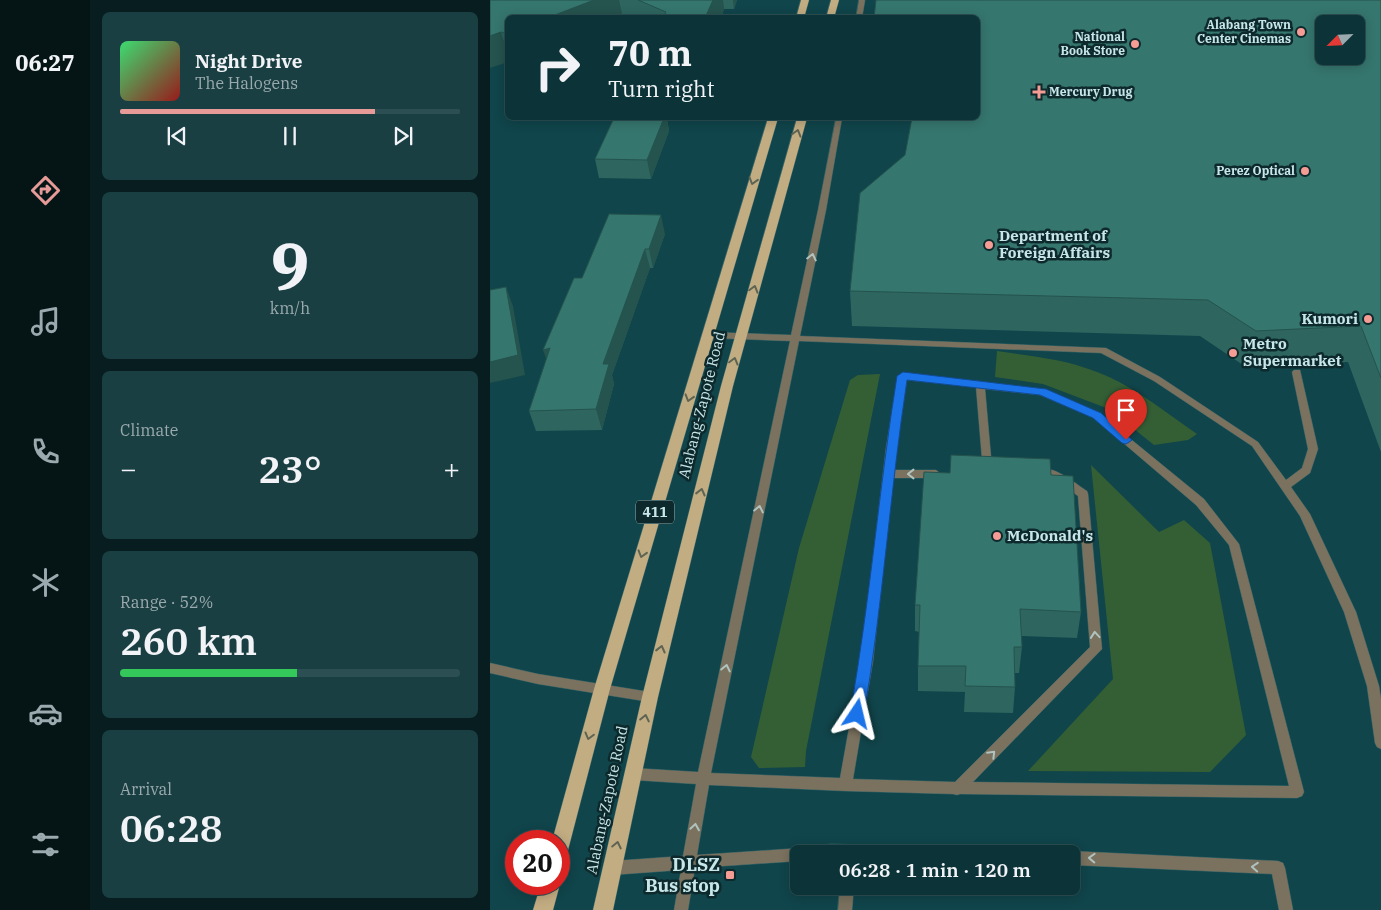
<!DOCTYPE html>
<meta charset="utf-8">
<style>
body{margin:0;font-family:"IBM Plex Serif",serif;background:#1a3f43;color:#f1f3f6;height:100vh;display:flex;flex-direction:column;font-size:19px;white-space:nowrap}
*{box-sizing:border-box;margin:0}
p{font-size:16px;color:#9aaaae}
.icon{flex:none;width:28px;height:28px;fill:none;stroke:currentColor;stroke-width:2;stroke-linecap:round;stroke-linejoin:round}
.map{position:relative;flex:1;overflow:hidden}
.drawer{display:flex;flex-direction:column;gap:12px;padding:12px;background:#071d1f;width:400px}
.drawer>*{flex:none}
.guide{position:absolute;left:15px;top:15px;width:475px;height:105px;border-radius:8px;box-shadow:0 2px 12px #0003,0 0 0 1px #2c4f53;background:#0c3438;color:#f1f3f6;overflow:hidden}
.needle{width:32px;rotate:246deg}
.buttons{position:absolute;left:825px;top:15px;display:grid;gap:10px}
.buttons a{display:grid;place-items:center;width:50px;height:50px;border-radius:8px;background:#0c3438;box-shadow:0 2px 12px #0003,0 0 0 1px #2c4f53;font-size:25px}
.speed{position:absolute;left:15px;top:830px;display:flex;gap:10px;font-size:25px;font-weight:700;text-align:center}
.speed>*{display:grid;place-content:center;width:65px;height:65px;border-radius:50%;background:#0c3438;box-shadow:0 2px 12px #0003,0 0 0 1px #2c4f53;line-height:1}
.speed .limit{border:8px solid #d22;background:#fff;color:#111}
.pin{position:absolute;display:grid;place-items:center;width:42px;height:42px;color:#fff;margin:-51px -21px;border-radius:50% 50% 50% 0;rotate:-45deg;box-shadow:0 0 5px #0007}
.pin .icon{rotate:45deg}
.me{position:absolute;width:55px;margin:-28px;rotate:10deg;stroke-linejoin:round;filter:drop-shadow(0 0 4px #0008)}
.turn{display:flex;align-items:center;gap:18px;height:105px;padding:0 20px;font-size:22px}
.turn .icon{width:65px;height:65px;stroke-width:2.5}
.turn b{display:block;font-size:35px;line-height:42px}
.big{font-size:38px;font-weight:600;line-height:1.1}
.drawer .widget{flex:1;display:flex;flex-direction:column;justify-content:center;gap:8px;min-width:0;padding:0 18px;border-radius:8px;background:#1a3f43}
.drawer .dial{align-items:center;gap:0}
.dial b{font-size:65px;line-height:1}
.song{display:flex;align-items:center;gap:15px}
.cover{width:60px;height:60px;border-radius:8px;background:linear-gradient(135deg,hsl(140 70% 55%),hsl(0 70% 35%))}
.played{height:5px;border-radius:2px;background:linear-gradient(90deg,#e69b98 75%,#2c4f53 75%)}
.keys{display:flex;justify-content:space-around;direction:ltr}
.heat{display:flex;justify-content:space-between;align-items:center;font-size:28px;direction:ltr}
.charge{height:8px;border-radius:4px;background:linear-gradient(90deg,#34c759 52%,#2c4f53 0)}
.trip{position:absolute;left:300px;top:845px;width:290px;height:50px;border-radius:8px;background:#0c3438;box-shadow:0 2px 12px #0003,0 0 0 1px #2c4f53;font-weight:600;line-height:50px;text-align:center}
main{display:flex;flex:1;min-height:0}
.tabs{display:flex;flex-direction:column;width:90px;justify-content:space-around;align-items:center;background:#051516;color:#9aaaae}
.tabs .icon{width:35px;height:35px}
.tabs .on{color:#e69b98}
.tabs b{font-size:22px;color:#f1f3f6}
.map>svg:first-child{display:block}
.green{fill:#345f35}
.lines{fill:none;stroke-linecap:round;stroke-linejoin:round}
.service-casing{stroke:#316267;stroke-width:1}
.trunk-casing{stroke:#316267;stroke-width:1}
.service{fill:#7a715e;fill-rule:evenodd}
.trunk{fill:#c2ac82;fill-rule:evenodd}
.wall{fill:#2e655f}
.shaded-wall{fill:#25534d}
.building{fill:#35766e;stroke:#25534d;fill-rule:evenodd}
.oneway{stroke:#5e6453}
.oneway2{stroke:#afc3bf}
.route{fill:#1a73e8;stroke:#114b97}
.poi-dot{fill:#f59c95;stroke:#0d292c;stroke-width:2}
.labels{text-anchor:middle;stroke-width:5;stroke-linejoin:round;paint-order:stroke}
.far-poi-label{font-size:12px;font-weight:bold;fill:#c6e6e9;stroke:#0d292c;text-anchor:end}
.shield{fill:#0d292c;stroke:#8eadb0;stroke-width:1}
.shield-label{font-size:14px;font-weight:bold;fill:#c6e6e9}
.poi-label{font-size:15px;font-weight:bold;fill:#c6e6e9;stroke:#0d292c;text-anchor:start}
.street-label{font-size:15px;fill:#c6e6e9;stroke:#0d292c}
.near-poi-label{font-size:18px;font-weight:bold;fill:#c6e6e9;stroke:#0d292c;text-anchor:end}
</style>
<main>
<nav class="tabs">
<b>06:27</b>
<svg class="icon on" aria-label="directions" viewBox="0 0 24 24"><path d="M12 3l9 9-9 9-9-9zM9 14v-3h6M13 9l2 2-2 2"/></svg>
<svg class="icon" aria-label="music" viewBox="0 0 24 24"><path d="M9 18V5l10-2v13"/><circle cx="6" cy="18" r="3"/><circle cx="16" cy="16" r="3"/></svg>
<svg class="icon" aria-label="phone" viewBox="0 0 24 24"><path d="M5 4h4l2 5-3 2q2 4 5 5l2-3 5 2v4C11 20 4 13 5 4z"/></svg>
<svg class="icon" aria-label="climate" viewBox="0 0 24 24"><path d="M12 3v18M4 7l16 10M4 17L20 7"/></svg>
<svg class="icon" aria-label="car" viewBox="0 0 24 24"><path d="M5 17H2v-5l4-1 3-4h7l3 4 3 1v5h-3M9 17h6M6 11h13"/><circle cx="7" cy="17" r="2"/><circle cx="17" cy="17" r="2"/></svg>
<svg class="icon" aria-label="filters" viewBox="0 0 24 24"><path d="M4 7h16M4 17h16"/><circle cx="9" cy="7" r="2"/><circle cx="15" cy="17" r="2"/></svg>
</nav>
<section class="drawer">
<div class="widget">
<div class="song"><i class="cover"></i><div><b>Night Drive</b><p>The Halogens</p></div></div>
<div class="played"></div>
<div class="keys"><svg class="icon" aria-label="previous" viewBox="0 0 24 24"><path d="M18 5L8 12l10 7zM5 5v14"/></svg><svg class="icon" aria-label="pause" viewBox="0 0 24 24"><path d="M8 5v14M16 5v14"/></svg><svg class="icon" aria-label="next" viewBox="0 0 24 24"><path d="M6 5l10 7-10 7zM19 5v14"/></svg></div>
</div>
<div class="widget dial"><b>9</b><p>km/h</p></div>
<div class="widget"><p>Climate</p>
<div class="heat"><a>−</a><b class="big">23°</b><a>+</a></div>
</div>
<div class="widget"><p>Range · 52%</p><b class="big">260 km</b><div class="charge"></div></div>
<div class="widget"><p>Arrival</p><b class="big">06:28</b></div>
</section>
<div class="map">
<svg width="891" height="910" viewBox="0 0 891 910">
<rect width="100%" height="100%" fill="#10454b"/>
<path class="green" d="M 507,351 C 540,356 575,359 607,372 C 644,386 675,412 707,434 L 698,440 L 664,445 L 619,409 L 553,384 L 505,377 Z
M 390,374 L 316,751 L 315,767 L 269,768 L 261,757 L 309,548 L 360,380 L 368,375 Z
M 601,465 L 669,532 L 694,520 L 720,543 L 756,735 L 720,772 L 538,771 L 623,679 Z"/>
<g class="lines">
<defs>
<path id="service" d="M 369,0 L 375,0 L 372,18 L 366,18 Z
M 346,118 L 352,118 L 336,210 L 310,336 L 616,348 L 670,377 L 768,442 L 796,480 L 812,468 L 818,449 L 802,372 L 804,370 L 810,370 L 828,449 L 820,473 L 801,487 L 820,514 L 866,612 L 889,686 L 891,699 L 891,749 L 887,747 L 885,743 L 877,686 L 854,612 L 810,516 L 762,446 L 664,381 L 611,353 L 309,341 L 221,773 L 350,778 L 371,661 L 396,448 L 408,376 L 413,373 L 555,390 L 610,414 L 714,499 L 749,544 L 814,792 L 812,796 L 807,798 L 470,794 L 467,795 L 463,794 L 355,791 L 219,785 L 207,855 L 311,848 L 341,844 L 437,847 L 442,849 L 444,854 L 309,854 L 309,861 L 205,868 L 198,910 L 184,910 L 191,870 L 122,875 L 117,873 L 115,868 L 117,863 L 122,861 L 193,856 L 206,784 L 143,780 L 138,778 L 137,774 L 138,770 L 143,768 L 208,772 L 300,341 L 218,338 L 214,335 L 218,332 L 301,335 L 328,210 ZM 417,380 L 486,387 L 493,471 L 501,471 L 502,468 L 495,389 L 550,395 L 604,418 L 706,505 L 739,545 L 799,786 L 483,782 L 612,649 L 598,494 L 597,491 C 584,483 557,458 543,474 L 548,478 L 561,477 L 588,496 L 600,647 L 465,782 L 363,779 L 383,661 L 403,478 L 446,478 L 451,474 L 446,470 L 404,470 Z
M 0,663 L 48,674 L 160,692 L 164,693 L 166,697 L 164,701 L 160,702 L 48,684 L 0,673 Z
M 581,851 L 788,861 L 793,863 L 795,868 L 803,910 L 789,910 L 782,874 L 581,865 L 581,854 L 576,854 Z
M 350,886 L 364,886 L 362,910 L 348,910 Z"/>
<path id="trunk" d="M 311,0 L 319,0 L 314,18 L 306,18 Z
M 341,0 L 349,0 L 344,18 L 336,18 Z
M 278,118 L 288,118 L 120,689 L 78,850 L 76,856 L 69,859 L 69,841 L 62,841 L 104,689 Z
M 307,118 L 317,118 L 243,386 L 168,697 L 123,910 L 103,910 L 152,697 L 231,386 Z
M 69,882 L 70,884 L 63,910 L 43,910 L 51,884 L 69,884 Z"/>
</defs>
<use href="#service" class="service-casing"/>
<use href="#trunk" class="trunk-casing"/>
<use href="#service" class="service"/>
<use href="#trunk" class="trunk"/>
</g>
<path class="wall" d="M 0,0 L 247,0 L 244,9 L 234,9 L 231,18 L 18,18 L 18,62 Z
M 891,0 L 891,452 L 858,362 L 756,367 L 710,336 L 362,326 L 360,291 L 415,155 Z
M 124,118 L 177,118 L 179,131 L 161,179 L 109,178 L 105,159 Z
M 175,234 L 163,268 L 160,268 L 122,375 L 124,384 L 112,430 L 46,431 L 39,411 L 92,278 Z
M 460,473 L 591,612 L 587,638 L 531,636 L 532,647 L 529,673 L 524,673 L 525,687 L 523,713 L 474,712 L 475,692 L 428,691 L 428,666 L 429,632 L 425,631 L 425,605 Z"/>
<path class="shaded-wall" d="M 104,0 L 129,0 L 133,18 L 57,18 Z
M 223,0 L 233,0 L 234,9 L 231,18 L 215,18 Z
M 243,0 L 247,0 L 244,9 Z
M 11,32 L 18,54 L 18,62 L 0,68 L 0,36 Z
M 18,32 L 18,46 L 14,33 Z
M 174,118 L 177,118 L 179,131 L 161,179 L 157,160 Z
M 171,215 L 175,234 L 163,268 L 159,249 Z
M 155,249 L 160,268 L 122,375 L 124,384 L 112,430 L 106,409 L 113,364 Z
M 16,287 L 23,306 L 35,375 L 0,383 L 0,362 Z
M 60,348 L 60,370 L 53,350 Z"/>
<path class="building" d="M 0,0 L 104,0 L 57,18 L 18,18 L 18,32 L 14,33 L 11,32 L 0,36 Z
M 148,0 L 223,0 L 215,18 L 173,18 L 176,12 Z
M 386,0 L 891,0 L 891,378 L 871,326 L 766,331 L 718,300 L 360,291 L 370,193 L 415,155 L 422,118 L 488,118 L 488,18 L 384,18 ZM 834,24 L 866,24 L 866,56 L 834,56 Z
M 124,118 L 174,118 L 157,160 L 105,159 Z
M 119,214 L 171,215 L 159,249 L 155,249 L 113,364 L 119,364 L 106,409 L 39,411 L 60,348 L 53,350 L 84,278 L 92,278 Z
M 16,287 L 28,355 L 0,362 L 0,290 Z
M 461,455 L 560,459 L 561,475 L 583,476 L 591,612 L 530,609 L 532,647 L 524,647 L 525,687 L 475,686 L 476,666 L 428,666 L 430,605 L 425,605 L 434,472 L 460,473 Z"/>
<defs><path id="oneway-chevron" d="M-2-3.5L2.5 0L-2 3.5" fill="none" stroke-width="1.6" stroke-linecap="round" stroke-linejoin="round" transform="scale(1.25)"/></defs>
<g class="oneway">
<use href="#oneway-chevron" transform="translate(307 133) rotate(-74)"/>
<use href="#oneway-chevron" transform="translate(263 181) rotate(107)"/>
<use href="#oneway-chevron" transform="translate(264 289) rotate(-74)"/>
<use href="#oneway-chevron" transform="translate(244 361) rotate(-75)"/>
<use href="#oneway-chevron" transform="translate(199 398) rotate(107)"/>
<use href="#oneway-chevron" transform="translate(211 492) rotate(-76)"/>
<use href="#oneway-chevron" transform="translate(152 554) rotate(107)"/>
<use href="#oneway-chevron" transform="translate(171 649) rotate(-76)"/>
<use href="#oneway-chevron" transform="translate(155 718) rotate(-78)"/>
<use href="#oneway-chevron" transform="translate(99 736) rotate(105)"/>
<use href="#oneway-chevron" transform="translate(127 845) rotate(-78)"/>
</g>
<g class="oneway2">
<use href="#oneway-chevron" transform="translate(322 257) rotate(-77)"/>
<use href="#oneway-chevron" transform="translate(421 474) rotate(180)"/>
<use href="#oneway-chevron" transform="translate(269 509) rotate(-78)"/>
<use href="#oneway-chevron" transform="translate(605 635) rotate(-95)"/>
<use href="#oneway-chevron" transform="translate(236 668) rotate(-78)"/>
<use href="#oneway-chevron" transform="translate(502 754) rotate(-45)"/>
<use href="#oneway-chevron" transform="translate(205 827) rotate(-81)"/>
<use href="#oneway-chevron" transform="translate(602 858) rotate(-178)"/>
<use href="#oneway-chevron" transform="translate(765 867) rotate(-176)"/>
</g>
<path class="route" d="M 413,372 L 556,389 L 611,413 L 642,440 L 636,444 L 632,443 L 603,418 L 550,395 L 417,380 C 400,491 393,604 374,714 L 372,719 L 367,721 L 362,719 L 360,714 C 380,602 389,488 407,376 Z"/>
<g class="poi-dot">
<circle cx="811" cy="32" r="5"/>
<circle cx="645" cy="44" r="5"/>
<path d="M546.5 84.5h5v5h5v5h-5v5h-5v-5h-5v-5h5z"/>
<circle cx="815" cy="171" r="5"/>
<circle cx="499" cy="245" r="5"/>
<circle cx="878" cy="319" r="5"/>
<circle cx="743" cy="353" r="5"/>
<circle cx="507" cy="536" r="5"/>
<rect x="235" y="870" width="10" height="10" rx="2.5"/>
</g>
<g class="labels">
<g class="far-poi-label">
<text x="801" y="29">Alabang Town<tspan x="801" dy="14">Center Cinemas</tspan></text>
<text x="635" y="41">National<tspan x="635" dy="14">Book Store</tspan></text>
<text x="559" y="96" text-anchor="start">Mercury Drug</text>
<text x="805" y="175">Perez Optical</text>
</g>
<rect class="shield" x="146" y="500.5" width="38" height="23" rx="4"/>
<g class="shield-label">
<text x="165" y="517">411</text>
</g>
<g class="poi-label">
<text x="509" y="241">Department of<tspan x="509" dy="17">Foreign Affairs</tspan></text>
<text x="868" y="324" text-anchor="end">Kumori</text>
<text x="753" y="349">Metro<tspan x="753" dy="17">Supermarket</tspan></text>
<text x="517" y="541">McDonald's</text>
</g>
<g class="street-label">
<text transform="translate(212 405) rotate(-76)" y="5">Alabang-Zapote Road</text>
<text transform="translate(117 800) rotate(-78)" y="5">Alabang-Zapote Road</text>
</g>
<g class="near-poi-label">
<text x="230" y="871">DLSZ<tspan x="230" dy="21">Bus stop</tspan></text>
</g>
</g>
</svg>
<div class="buttons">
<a><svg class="needle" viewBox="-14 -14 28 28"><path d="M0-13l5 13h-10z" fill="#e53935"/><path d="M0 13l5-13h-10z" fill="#9aaaae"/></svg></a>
</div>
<div class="speed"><div class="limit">20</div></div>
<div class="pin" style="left:636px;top:440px;background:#d93025"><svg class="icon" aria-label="arrive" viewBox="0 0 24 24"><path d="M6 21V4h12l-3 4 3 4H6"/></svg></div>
<svg class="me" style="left:367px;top:714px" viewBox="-20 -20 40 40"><path d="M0-17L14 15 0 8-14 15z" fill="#1a73e8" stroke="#fff" stroke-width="4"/></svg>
<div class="trip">06:28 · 1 min · 120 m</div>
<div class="guide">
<div class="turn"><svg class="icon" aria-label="right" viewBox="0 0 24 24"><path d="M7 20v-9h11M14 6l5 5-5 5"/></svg><div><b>70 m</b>Turn right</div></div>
</div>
</div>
</main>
